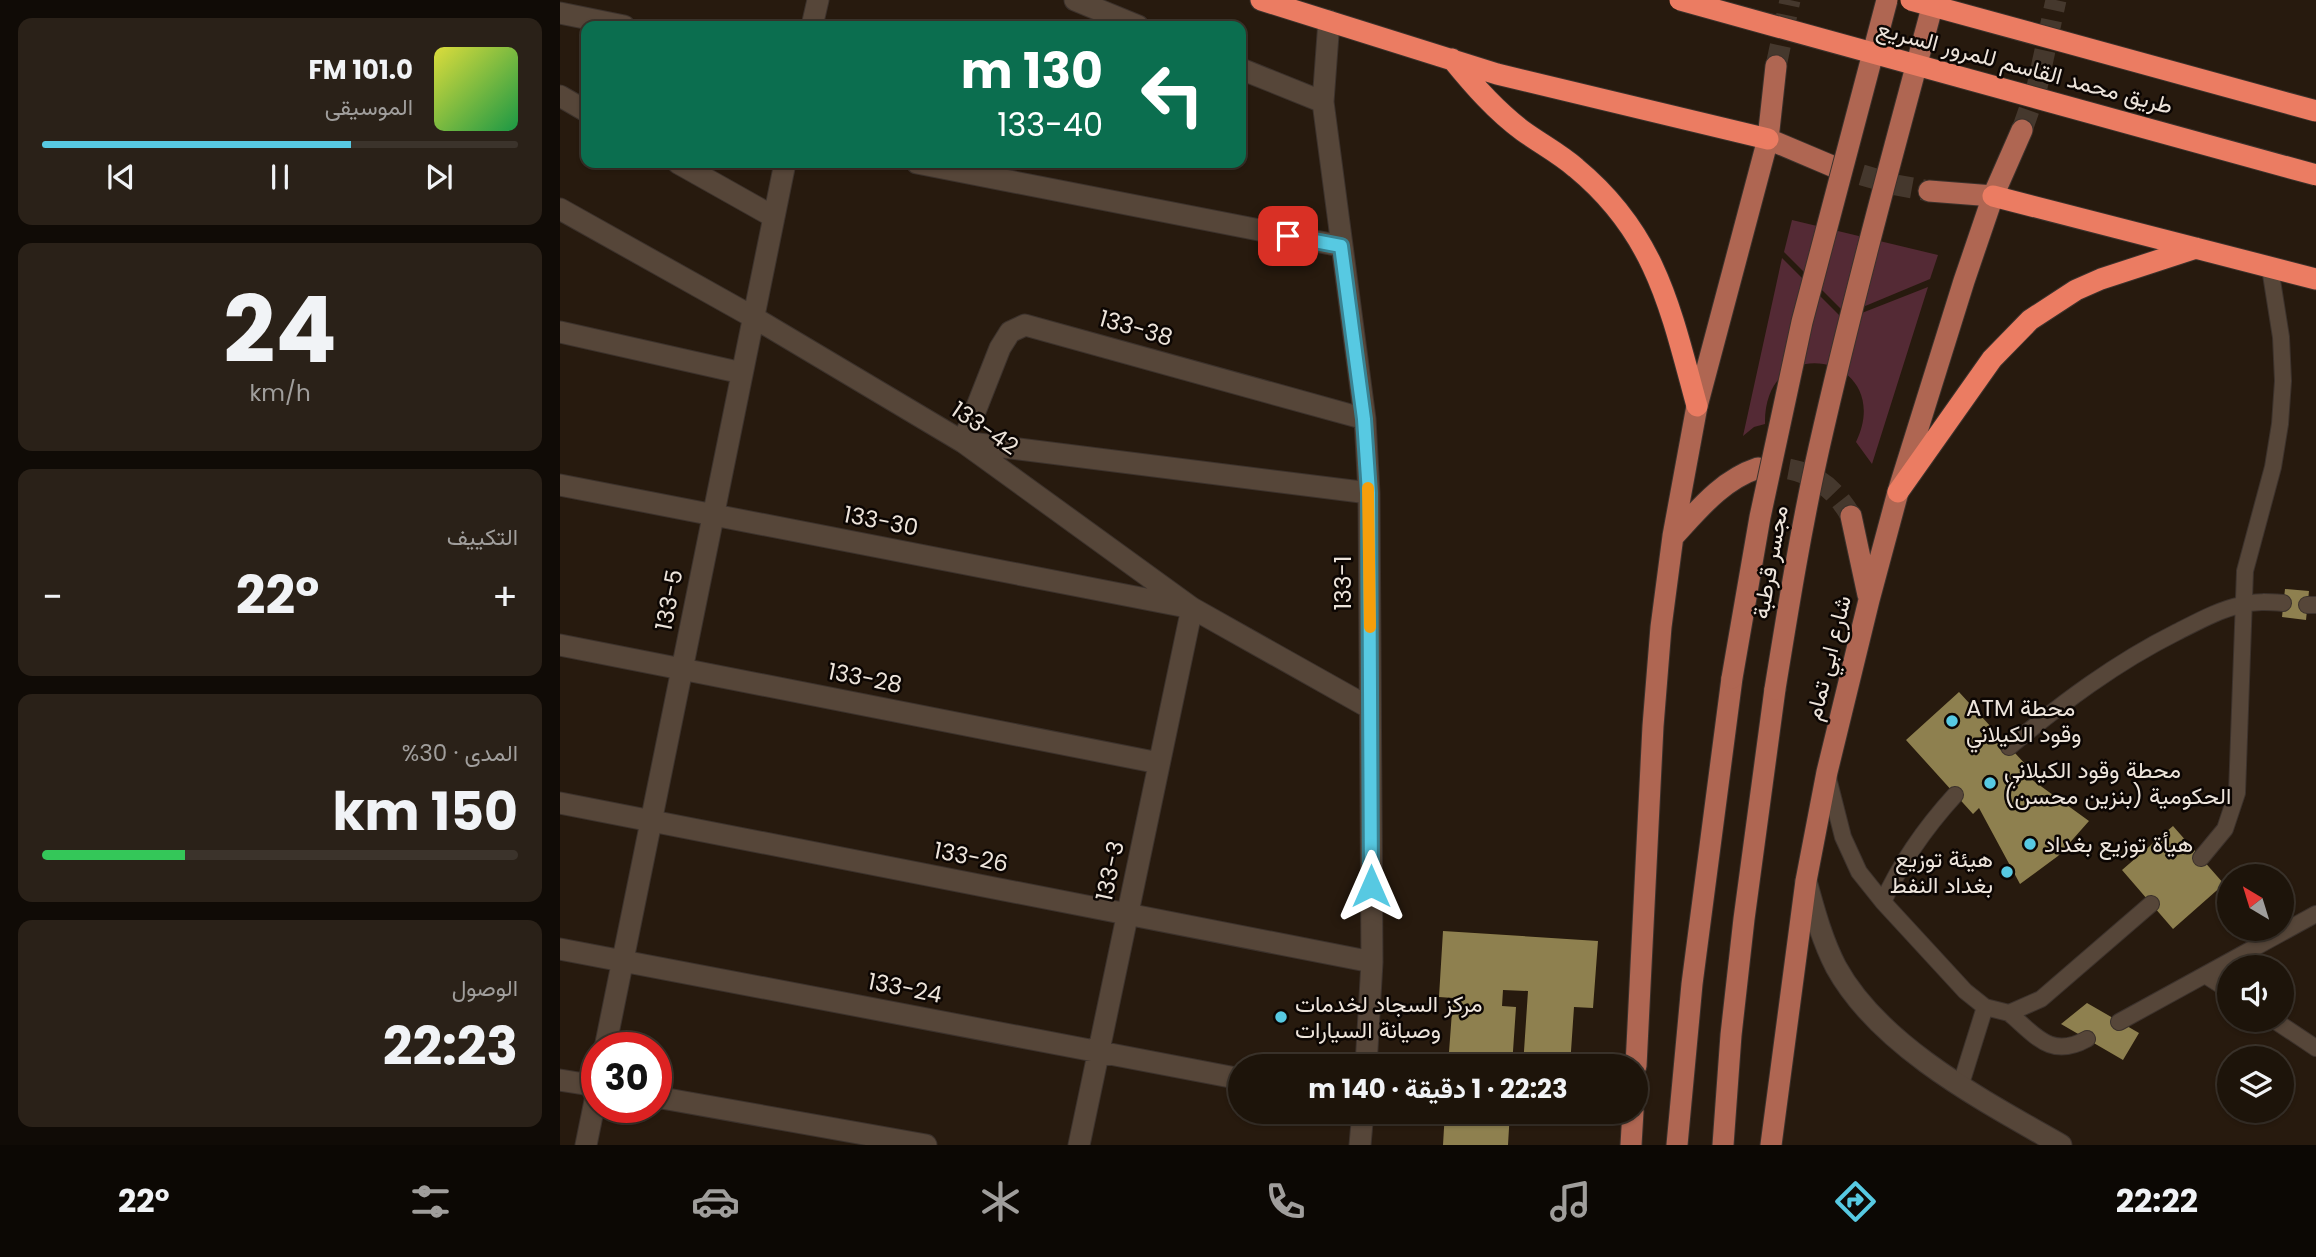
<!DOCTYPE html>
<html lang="ar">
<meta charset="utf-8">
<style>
body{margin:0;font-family:Poppins,Vazirmatn,sans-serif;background:#2a2118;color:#f1f3f6;direction:rtl;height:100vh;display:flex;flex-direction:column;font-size:26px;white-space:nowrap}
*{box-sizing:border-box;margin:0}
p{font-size:23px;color:#a09e9c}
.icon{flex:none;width:38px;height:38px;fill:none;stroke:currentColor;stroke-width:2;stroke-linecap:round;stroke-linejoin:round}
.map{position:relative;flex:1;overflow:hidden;direction:ltr}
.side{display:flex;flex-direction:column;gap:18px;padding:18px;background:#100b06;width:560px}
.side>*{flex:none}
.hud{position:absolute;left:21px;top:21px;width:665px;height:147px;border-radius:14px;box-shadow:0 2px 5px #0004,0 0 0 2px #3b332b;direction:rtl;background:#0b6e4f;color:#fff;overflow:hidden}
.needle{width:46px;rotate:322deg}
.fabs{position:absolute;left:1657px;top:864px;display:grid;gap:14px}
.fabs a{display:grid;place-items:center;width:77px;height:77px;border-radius:50%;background:#1d140a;box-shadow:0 2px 5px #0004,0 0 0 2px #3b332b;font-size:35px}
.speed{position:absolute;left:21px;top:1032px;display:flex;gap:14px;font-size:35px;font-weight:700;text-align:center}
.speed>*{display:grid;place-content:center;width:91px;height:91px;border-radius:50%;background:#1d140a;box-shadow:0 2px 5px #0004,0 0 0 2px #3b332b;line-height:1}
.speed .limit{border:10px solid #d22;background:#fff;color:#111}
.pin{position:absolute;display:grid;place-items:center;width:60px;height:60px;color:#fff;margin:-30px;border-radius:14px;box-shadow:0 4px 10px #0006}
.me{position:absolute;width:77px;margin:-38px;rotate:0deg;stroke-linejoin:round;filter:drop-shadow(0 0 5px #0008)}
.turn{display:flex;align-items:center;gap:24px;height:147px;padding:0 28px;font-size:32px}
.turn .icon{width:91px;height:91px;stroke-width:2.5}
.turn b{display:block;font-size:49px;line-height:60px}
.big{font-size:52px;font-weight:700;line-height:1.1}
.side .widget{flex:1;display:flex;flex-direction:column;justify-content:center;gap:10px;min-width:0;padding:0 24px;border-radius:14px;background:#2a2118}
.side .dial{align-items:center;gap:0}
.dial b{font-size:91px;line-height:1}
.song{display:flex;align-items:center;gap:21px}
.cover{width:84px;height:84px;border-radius:10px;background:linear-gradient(135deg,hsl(60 70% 55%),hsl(140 70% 35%))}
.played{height:7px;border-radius:4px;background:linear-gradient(90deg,#57c9e2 65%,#3b332b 65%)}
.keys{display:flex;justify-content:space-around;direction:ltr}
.heat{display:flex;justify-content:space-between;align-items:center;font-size:38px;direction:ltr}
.charge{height:10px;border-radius:5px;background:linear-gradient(90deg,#34c759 30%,#3b332b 0)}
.trip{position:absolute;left:668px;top:1054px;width:420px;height:70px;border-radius:35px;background:#1d140a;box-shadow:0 2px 5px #0004,0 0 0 2px #3b332b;font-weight:700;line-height:70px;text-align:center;direction:rtl}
.tabs{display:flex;height:112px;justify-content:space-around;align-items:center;background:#0c0804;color:#a09e9c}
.tabs .icon{width:49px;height:49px}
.tabs .on{color:#57c9e2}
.tabs b{font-size:32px;color:#f1f3f6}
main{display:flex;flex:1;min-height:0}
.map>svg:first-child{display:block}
.green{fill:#542a35}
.building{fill:#8e804f}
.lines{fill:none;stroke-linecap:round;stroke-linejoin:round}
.primary-tunnel{stroke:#45382d;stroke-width:21;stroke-dasharray:21 10;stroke-linecap:butt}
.lane-casing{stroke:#3c322c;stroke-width:18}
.street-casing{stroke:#3c322c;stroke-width:23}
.primary-casing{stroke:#3c322c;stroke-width:23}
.highway-casing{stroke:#3c322c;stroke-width:23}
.lane{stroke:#564639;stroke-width:16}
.street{stroke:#564639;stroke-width:21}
.primary{stroke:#af6652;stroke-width:21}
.highway{stroke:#eb7c62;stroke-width:21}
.primary-bridge-casing{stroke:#3c322c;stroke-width:23;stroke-linecap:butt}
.highway-bridge-casing{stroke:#3c322c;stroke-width:23;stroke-linecap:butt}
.primary-bridge{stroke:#af6652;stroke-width:21}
.highway-bridge{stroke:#eb7c62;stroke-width:21}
.route-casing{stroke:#398393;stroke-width:18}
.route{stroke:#57c9e2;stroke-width:12}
.slow{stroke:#f59e0b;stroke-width:12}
.poi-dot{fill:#57c9e2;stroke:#0c0603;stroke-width:2.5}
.labels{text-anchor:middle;stroke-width:5;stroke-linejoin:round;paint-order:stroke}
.street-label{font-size:23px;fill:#ede4db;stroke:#0c0603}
.poi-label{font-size:23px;fill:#ede4db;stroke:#0c0603;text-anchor:start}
</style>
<main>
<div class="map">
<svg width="1756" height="1145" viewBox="0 0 1756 1145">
<rect width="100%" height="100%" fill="#271a0e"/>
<path class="green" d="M 1232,220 L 1378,255 L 1370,279 L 1286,314 L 1224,252 Z
M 1222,258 L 1284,320 L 1368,287 L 1312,464 L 1296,442 C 1337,356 1203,327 1205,424 L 1194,427 L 1183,436 Z"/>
<path class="building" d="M 1725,589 L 1749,591 L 1746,620 L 1722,617 Z
M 1399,692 L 1466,765 L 1460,771 L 1529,821 L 1498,856 L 1460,884 L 1419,808 L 1413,814 L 1346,740 Z
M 1613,826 L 1664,884 L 1613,929 L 1562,870 Z
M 883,931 L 1038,941 L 1033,1008 L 1014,1007 L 1010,1066 L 963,1066 L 968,991 L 943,990 L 942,1006 L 956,1007 L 952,1066 L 888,1066 L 893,998 L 879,997 Z
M 1527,1003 L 1579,1033 L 1563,1060 L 1501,1024 Z
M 885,1111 L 950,1111 L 948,1145 L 883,1145 Z"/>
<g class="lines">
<path class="primary-tunnel" d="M 1216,66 L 1230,0
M 1462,130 L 1477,87 L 1496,0
M 1272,166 L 1336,185 L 1369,191
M 1198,468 C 1240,464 1270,480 1291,516"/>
<defs>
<path id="lane" d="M 1747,605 L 1756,605
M 1449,747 C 1502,703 1555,663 1617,632 C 1637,622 1658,610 1681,605 C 1695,601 1709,602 1723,603
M 1268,778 L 1283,837 L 1299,872 L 1323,902 L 1405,991 L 1425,1007 L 1449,1013 L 1481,999 L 1591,904
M 1641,858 L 1665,829 L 1677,793 L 1685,571 L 1713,467 L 1720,424 L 1723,381 L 1721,337 L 1710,268
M 1323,902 C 1341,862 1365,828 1395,795
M 1645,975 L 1670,991
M 1449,1013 C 1476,1036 1491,1059 1527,1039
M 1714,1020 L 1756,1048
M 1559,1022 L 1756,914
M 1400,1087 L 1425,1007"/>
<path id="street" d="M 515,0 L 578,26
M 0,13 L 64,26
M 769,21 L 763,102 L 805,419 L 809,493 L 812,962 L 806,1066
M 252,26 L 258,0
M 681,69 L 763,102
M 0,96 L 26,111
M 118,163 L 214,217
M 357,163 L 781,246
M 0,209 L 193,317 L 403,442 L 632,608 L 810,708
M 0,332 L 182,373
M 805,419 L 465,325 L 450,332 L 440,348 L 403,442 L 809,493
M 0,485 L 632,608 L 519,1145
M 0,645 L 599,763
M 0,803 L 812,962
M 1246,881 C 1254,910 1262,940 1276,967 C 1320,1047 1424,1101 1501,1145
M 0,949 L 681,1079
M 45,1048 L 225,163
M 0,1080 L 37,1086
M 96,1097 L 366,1145
M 26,1145 L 37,1091
M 800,1145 L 803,1111"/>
<path id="primary" d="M 1208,139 L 1272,166
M 1369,191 L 1433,196
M 1291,516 L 1308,595
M 1114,536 C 1139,509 1162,480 1198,468
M 1076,1066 L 1093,726 L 1101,627 L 1113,536 L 1137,406 L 1208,139 L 1216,66
M 1071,1145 L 1073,1111
M 1117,1145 L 1132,984 L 1172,678
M 1163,1145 L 1171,1035 L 1184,919 L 1215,689
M 1211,1145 L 1246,881 L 1267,772 L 1309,600 L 1338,492 L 1404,281 L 1433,196 L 1462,130"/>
<path id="highway" d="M 701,0 L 937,74 L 1208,139
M 892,59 C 914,86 936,111 963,131 C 981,144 1000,154 1016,168 C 1097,235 1111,311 1137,406
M 1433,196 L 1756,279
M 1338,492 L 1432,359 L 1470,320 L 1516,290 L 1541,279 L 1636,248"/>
</defs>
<use href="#lane" class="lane-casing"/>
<use href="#street" class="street-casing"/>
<use href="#primary" class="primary-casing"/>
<use href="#highway" class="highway-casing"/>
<use href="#lane" class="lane"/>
<use href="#street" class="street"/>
<use href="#primary" class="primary"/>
<use href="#highway" class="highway"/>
<defs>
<path id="primary-bridge" d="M 1172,678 L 1200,517 L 1242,322 L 1327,0
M 1215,689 C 1228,609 1241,528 1259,448 C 1293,298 1334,149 1374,0"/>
<path id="highway-bridge" d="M 1120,0 L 1756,175
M 1351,0 L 1756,111"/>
</defs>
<use href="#primary-bridge" class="primary-bridge-casing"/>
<use href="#highway-bridge" class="highway-bridge-casing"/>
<use href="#primary-bridge" class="primary-bridge"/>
<use href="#highway-bridge" class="highway-bridge"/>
</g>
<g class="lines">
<defs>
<path id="route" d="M 728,236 L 781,246 L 804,419 L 809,493 L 811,886"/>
</defs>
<use href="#route" class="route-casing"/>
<use href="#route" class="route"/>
<path class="slow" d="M 808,488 L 810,627"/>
</g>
<g class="poi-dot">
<circle cx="1392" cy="721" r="7"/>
<circle cx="1430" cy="783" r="7"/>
<circle cx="1470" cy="844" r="7"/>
<circle cx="1447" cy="872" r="7"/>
<circle cx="721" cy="1017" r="7"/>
</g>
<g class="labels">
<g class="street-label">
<text transform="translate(1465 67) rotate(15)" y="8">طريق محمد القاسم للمرور السريع</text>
<text transform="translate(576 328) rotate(16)" y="8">133-38</text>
<text transform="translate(425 428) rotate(34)" y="8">133-42</text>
<text transform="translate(321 521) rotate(11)" y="8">133-30</text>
<text transform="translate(1210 562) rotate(-80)" y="8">مجسر قرطبة</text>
<text transform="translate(783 583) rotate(-90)" y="8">133-1</text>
<text transform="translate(109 600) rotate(-79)" y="8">133-5</text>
<text transform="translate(1268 658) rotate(-76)" y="8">شارع ابي تمام</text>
<text transform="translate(305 678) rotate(11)" y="8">133-28</text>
<text transform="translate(411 857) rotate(11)" y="8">133-26</text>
<text transform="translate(550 871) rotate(-78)" y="8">133-3</text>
<text transform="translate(345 988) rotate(11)" y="8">133-24</text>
</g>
<g class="poi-label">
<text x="1406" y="716">ATM محطة<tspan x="1406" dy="26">وقود الكيلاني</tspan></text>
<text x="1444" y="778">محطة وقود الكيلاني<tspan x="1444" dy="26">الحكومية (بنزين محسن)</tspan></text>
<text x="1484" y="852">هيأة توزيع بغداد</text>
<text x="1433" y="867" text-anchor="end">هيئة توزيع<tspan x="1433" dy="26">بغداد النفط</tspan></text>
<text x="735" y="1012">مركز السجاد لخدمات<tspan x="735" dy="26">وصيانة السيارات</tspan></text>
</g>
</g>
</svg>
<div class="fabs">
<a><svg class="needle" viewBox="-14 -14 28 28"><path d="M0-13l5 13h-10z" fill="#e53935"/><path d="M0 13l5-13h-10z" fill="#a09e9c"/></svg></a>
<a><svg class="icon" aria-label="sound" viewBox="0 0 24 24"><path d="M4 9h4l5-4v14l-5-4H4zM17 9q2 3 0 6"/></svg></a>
<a><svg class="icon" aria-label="layers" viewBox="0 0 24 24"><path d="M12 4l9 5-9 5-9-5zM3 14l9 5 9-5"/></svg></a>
</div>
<div class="speed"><div class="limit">30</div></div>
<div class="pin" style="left:728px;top:236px;background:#d93025"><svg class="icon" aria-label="arrive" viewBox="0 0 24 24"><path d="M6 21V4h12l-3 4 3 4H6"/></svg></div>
<svg class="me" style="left:811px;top:886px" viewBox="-20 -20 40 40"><path d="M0-17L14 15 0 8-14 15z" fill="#57c9e2" stroke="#fff" stroke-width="4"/></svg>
<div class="trip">22:23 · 1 دقيقة · 140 m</div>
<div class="hud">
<div class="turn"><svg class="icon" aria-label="left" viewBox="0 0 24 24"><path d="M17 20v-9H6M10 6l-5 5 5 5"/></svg><div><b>130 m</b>133-40</div></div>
</div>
</div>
<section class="side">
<div class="widget">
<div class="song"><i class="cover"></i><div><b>101.0 FM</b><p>الموسيقى</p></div></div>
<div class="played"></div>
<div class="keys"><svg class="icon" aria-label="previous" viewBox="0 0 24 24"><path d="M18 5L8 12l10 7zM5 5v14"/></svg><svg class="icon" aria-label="pause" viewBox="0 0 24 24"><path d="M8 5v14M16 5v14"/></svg><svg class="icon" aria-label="next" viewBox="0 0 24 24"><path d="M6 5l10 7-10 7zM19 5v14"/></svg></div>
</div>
<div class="widget dial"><b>24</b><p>km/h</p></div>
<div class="widget"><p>التكييف</p>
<div class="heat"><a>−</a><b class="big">22°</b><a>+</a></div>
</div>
<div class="widget"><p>المدى · 30%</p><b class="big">150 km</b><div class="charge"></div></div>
<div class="widget"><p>الوصول</p><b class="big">22:23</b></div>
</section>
</main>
<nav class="tabs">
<b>22:22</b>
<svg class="icon on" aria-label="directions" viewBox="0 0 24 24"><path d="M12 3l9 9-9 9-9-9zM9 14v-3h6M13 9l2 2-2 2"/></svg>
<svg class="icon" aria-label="music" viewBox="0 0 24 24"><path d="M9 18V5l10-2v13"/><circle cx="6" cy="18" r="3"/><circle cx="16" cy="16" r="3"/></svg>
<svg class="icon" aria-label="phone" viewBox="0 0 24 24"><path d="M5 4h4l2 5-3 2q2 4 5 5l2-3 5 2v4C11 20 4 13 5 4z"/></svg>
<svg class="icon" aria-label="climate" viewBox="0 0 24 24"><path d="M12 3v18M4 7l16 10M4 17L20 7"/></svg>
<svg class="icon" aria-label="car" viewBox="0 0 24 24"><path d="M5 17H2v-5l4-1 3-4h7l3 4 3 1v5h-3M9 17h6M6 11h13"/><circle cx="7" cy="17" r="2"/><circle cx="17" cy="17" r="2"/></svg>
<svg class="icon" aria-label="filters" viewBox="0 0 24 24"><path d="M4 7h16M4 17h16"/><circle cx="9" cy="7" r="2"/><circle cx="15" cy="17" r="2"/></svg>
<b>22°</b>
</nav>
